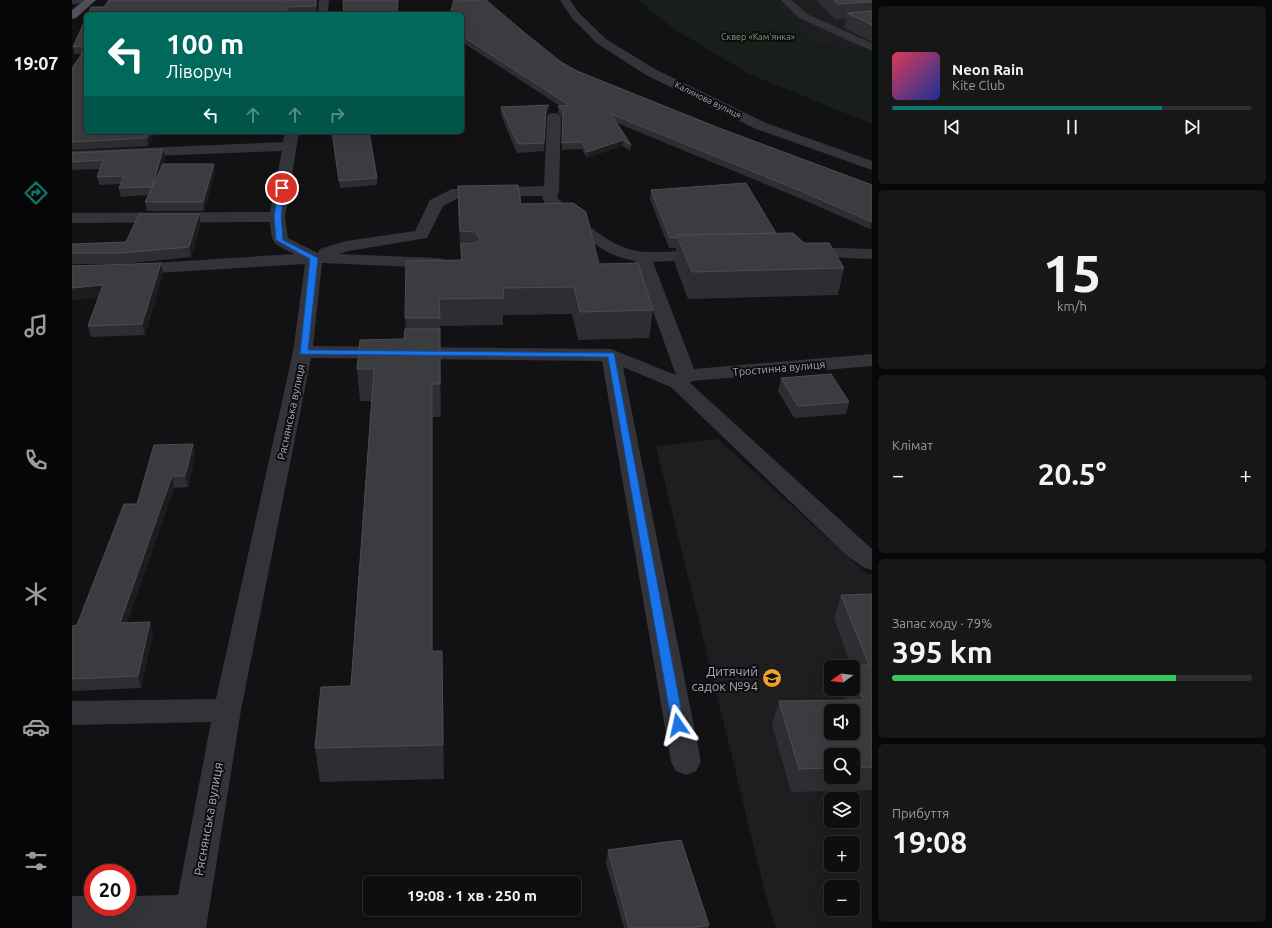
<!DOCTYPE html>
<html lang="uk">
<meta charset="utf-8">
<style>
body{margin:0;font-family:Ubuntu,sans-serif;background:#171718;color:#f1f3f6;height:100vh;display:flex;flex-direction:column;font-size:15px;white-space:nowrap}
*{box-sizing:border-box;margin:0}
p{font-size:13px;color:#9b9c9e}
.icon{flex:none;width:22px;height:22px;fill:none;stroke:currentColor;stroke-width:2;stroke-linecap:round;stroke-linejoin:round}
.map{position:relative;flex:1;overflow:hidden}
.sheet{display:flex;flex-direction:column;gap:6px;padding:6px;background:#080808;width:400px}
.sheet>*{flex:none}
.top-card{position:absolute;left:12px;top:12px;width:380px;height:122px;border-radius:6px;box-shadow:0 4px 16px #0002,0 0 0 1px #2e2e2f;background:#00695c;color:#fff;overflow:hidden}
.needle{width:26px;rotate:256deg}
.buttons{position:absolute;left:752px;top:660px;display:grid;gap:8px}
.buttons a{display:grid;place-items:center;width:36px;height:36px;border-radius:6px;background:#0e0e0f;box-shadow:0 4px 16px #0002,0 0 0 1px #2e2e2f;font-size:20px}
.speed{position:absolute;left:12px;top:864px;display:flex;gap:8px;font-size:20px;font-weight:700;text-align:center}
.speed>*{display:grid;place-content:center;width:52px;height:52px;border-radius:50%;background:#0e0e0f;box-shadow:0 4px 16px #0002,0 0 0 1px #2e2e2f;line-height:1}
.speed .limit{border:6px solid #d22;background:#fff;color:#111}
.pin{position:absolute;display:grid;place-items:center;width:34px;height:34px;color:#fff;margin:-17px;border:2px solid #fff;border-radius:50%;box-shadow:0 1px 4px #0007}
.me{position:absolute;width:44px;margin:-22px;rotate:349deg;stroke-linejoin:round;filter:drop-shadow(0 0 3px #0008)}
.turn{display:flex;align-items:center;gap:14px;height:84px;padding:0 16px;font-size:18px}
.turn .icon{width:52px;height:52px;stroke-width:2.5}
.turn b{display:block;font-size:28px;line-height:34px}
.lanes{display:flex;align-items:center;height:38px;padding:0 16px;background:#0003;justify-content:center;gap:20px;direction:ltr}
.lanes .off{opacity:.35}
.big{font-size:30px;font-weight:700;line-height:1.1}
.sheet .card{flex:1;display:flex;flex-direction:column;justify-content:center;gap:6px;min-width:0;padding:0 14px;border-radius:6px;background:#171718}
.sheet .dial{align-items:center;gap:0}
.dial b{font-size:52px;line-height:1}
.song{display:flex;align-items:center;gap:12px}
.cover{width:48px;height:48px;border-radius:6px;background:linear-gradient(135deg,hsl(350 70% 55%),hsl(230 70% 35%))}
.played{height:4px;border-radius:2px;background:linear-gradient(90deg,#0f766e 75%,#2e2e2f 75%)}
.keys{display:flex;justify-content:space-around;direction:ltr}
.heat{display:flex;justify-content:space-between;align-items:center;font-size:22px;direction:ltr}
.charge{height:6px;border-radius:3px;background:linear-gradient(90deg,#34c759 79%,#2e2e2f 0)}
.trip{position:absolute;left:291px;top:876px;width:218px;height:40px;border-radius:6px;background:#0e0e0f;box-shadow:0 4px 16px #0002,0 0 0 1px #2e2e2f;font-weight:700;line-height:40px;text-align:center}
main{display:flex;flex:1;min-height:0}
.tab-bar{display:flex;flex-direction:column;width:72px;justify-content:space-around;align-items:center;background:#060606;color:#9b9c9e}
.tab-bar .icon{width:28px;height:28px}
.tab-bar .selected{color:#0f766e}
.tab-bar b{font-size:18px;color:#f1f3f6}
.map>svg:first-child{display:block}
.built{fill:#1e1e21;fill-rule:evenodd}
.green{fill:#181e19}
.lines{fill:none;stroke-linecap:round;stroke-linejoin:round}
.minor{fill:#333439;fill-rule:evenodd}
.major{fill:#4f5258;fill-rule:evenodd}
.wall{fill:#2e2e32;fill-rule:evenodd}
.shaded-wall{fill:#1d1d20}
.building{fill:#3b3c40;stroke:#4b4d52;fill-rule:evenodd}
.route{fill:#1a73e8;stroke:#114b97}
.labels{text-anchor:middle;stroke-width:4;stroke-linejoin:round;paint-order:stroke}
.far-park-label{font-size:9px;fill:#7b9f7a;stroke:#0d0d0f}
.far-street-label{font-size:9px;fill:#a4aab4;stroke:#0d0d0f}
.street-label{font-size:11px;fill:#a4aab4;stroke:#0d0d0f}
.near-poi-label{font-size:13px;fill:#a4aab4;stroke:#0d0d0f;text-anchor:end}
.near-street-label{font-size:13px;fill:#a4aab4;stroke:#0d0d0f}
</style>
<main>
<nav class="tab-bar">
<b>19:07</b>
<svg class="icon selected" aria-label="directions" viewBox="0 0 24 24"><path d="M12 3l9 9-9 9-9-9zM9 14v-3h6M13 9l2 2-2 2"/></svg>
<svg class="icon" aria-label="music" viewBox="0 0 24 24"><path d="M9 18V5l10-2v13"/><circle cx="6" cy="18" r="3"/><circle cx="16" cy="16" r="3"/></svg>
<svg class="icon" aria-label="phone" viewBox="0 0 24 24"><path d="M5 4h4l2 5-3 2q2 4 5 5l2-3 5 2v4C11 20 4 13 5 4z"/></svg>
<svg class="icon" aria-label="climate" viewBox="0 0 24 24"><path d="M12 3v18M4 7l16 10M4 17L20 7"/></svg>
<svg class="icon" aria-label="car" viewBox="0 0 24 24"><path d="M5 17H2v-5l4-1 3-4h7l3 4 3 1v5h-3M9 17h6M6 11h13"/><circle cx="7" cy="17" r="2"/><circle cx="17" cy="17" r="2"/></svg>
<svg class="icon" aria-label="filters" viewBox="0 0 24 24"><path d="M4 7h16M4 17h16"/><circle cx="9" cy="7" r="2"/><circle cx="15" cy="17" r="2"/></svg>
</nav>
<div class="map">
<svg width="800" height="928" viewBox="0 0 800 928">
<rect width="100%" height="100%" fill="#121214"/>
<path class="built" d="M 702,0 L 800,0 L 800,50 L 797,48 L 742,46 Z
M 646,439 L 795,574 L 800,574 L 800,928 L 704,928 L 693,892 L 584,446 ZM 759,667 L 781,667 L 781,689 L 759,689 ZM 759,711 L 781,711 L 781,733 L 759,733 ZM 759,755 L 781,755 L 781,777 L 759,777 ZM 759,799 L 781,799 L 781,821 L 759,821 ZM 759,843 L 781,843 L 781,865 L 759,865 ZM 759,887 L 781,887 L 781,909 L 759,909 Z"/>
<path class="green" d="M 566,0 L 702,0 L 742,46 L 797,48 L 800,50 L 800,124 L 677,74 L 602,29 Z"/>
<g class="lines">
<path class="minor" d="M 0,0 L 21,0 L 16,3 L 0,4 Z
M 247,0 L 257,0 L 256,14 L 246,14 Z
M 488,0 L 498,0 L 507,13 L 534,39 L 583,69 L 694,123 L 800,161 L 800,170 L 684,129 L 574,75 L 526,44 L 500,18 Z
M 709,0 L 720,0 L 735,14 L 800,43 L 800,51 L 727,18 Z
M 482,113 L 487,114 L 489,117 L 487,191 L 485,197 C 502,215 535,244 560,250 C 583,255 609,250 633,249 L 639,250 L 641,254 L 639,258 L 633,259 L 581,262 L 622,369 L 800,354 L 800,366 L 620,381 L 618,383 L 800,549 L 800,570 L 791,567 L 774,555 L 599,387 L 551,367 L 629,762 L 624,771 L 614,775 L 604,771 L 599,762 L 530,361 L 239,358 L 169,710 L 134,928 L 0,928 L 0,896 L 21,896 L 21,907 L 55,907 L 55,896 L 106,895 L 139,722 L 0,725 L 0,701 L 144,699 L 221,352 L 233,264 L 51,275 L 0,275 L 0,265 L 51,265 L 222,254 C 201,243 200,246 198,222 L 0,223 L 0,213 L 198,212 L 210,151 L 0,159 L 0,151 L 211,142 L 213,132 L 227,132 L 213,217 L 216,238 L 246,253 L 248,249 L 274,241 L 343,231 L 358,200 L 380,189 L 472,186 L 475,117 L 477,114 ZM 470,196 C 469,208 522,245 534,251 C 543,256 553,259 563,261 L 604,375 L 539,349 L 241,346 L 250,263 L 365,268 L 371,267 L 374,263 L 371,259 L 365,258 L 267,254 L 277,251 L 355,238 L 371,206 L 388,197 Z
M 733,247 L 800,249 L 800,259 L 727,256 L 725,252 L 727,248 Z"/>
<path class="major" d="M 13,0 L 24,0 L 4,18 L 0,19 L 0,10 Z"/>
</g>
<path class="wall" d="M 245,0 L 245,12 L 216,13 L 216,14 L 16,14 Z
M 744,0 L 800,0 L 800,42 L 772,28 L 774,18 L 763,19 Z
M 390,14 L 454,34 L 489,62 L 505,71 L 647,128 L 800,185 L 800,229 L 798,229 L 727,198 L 545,123 L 559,145 L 558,151 L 550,146 L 515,158 L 510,149 L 490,150 L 490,117 L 486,112 L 486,106 L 488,106 L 390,42 Z
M 14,18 L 14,132 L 83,132 L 76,146 L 0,150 L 0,68 L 10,54 L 2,54 L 1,47 Z
M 390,65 L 393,83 L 393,89 L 390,89 Z
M 477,105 L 476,113 L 474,117 L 472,151 L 445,153 L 429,115 L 429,107 Z
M 260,132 L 305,178 L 305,185 L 268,188 Z
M 91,149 L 93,157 L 91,164 L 143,172 L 132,211 L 75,211 L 73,202 L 76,195 L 49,197 L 47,188 L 49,184 L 27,185 L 25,177 L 28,169 L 0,170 L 0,153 Z
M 386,186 L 449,204 L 527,264 L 581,310 L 577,338 L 506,340 L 500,314 L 431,315 L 431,325 L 368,326 L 369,417 L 361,417 L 361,651 L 371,686 L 372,779 L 248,782 L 243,748 L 279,686 L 300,401 L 288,401 L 285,369 L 332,339 L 334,329 L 333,318 L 389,260 L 386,211 Z
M 579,190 L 732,243 L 772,268 L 766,295 L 616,299 L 602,261 L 604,248 L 597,248 L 578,199 Z
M 129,224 L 119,257 L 51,264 L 0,264 L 0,244 L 54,242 Z
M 0,266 L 91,274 L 73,335 L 19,337 L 16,326 L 27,297 L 0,300 Z
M 709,378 L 777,402 L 774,414 L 722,418 L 706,391 Z
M 121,444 L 123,455 L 116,487 L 102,488 L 55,623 L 78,622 L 81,634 L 69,688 L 0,691 L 0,626 L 5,625 L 65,504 Z
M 800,594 L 800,790 L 719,792 L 700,725 L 707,701 L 773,700 L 769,689 L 781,689 L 781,667 L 777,667 L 778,666 L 779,666 L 762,618 L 769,595 ZM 759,755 L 781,755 L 781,777 L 759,777 Z
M 536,850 L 637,925 L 636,928 L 552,928 L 534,863 Z"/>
<path class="shaded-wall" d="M 244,0 L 245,0 L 245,12 L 244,6 Z
M 477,105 L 476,113 L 474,117 L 474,109 Z
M 78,132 L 83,132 L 76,146 L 75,138 Z
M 551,140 L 550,146 L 515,158 L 515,152 Z
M 91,149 L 93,157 L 81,195 L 80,187 Z
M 142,164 L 143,172 L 132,211 L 131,202 Z
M 127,214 L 129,224 L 119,257 L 117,247 Z
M 800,222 L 800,229 L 798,229 Z
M 89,263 L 91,274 L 73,335 L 70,324 Z
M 31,285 L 34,296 L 0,300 L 0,288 Z
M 368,329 L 368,361 L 369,417 L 368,384 Z
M 360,384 L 361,417 L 361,686 L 360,651 Z
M 121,444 L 123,455 L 116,487 L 113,476 Z
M 100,476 L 102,488 L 51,635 L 48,623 Z
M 78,622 L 81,634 L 69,688 L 66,676 Z
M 370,651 L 371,686 L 372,779 L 371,745 Z"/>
<path class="building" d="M 37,0 L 244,0 L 244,6 L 215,7 L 215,14 L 16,14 L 19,7 L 32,7 Z
M 271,0 L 326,0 L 325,14 L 272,14 Z
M 382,0 L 414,0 L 454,34 L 489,62 L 505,71 L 647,128 L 800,185 L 800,222 L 729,191 L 539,114 L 559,145 L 551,140 L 515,152 L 510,142 L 490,143 L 491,111 L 486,106 L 497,105 L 390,36 L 390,14 L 378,14 Z
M 762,0 L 800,0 L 800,2 L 766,4 Z
M 800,11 L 800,25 L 775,13 Z
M 14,18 L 14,46 L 1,47 Z
M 14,48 L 14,132 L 78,132 L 75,138 L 0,142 L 0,68 Z
M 390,65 L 393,83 L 390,83 Z
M 477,105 L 474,109 L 472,143 L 446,144 L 429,107 Z
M 260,132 L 297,132 L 305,178 L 267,181 Z
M 91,149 L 80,187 L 47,188 L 52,176 L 25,177 L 31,160 L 0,162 L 0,153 Z
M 91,164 L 142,164 L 131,202 L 73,202 Z
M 674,183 L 704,233 L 605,235 L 605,238 L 598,238 L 579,190 Z
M 446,185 L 449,204 L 501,203 L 514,212 L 527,264 L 566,263 L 581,310 L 508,312 L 502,287 L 431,288 L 432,298 L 367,299 L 368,318 L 333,318 L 334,261 L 390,260 L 389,244 L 404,243 L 408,239 L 404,232 L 388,231 L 386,186 Z
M 67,214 L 127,214 L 117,247 L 48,253 L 0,253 L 0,244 L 54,242 Z
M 721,233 L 732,243 L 757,243 L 772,268 L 620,272 L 605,235 Z
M 89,263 L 70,324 L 16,326 L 31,285 L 0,288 L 0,266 Z
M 333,329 L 368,329 L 368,384 L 360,384 L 360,651 L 370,651 L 371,745 L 243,748 L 249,687 L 279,686 L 302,369 L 285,369 L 288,340 L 332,339 Z
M 759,374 L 777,402 L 726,406 L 709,378 Z
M 121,444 L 113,476 L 100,476 L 48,623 L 78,622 L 66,676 L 0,679 L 0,626 L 5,625 L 52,504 L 65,504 L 82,445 Z
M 800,594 L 800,767 L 781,768 L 781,755 L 759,755 L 759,768 L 727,769 L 707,701 L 791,700 L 781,674 L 781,667 L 778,667 L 778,666 L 797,665 L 769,595 ZM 759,711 L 781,711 L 781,733 L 759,733 Z
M 609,840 L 637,925 L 619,928 L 557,928 L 536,850 Z"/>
<path class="route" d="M 210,186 L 213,188 L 209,216 L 211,240 L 246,258 L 236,350 L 542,353 L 612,725 L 610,728 L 606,730 L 602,728 L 600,725 L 536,357 L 228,354 L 238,259 L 204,240 L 202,216 L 207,188 Z"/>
<defs>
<symbol id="school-disc" viewBox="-11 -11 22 22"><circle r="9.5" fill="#f0a12d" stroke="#0d0d0f"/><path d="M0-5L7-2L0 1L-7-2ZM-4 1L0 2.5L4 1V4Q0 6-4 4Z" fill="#111"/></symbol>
</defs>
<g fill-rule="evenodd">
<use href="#school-disc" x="689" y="667" width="22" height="22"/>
</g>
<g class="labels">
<g class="far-park-label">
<text x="686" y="40">Сквер «Кам'янка»</text>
</g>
<g class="far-street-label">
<text transform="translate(636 100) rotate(26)" y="3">Калинова вулиця</text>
</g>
<g class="street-label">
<text transform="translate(707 368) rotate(-5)" y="4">Тростинна вулиця</text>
<text transform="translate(219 412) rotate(-78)" y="4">Ряснянська вулиця</text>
</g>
<g class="near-poi-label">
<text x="686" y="676">Дитячий<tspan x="686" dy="15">садок №94</tspan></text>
</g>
<g class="near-street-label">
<text transform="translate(136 819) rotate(-80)" y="5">Ряснянська вулиця</text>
</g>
</g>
</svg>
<div class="buttons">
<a><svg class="needle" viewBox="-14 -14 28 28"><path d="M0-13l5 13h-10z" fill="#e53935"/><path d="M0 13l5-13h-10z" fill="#9b9c9e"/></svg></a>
<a><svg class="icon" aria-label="sound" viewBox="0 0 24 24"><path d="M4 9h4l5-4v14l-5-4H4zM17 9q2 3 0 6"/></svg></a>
<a><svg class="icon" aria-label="search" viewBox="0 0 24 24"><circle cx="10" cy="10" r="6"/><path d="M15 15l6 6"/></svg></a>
<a><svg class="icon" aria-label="layers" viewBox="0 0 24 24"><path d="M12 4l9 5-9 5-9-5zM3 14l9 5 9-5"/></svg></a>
<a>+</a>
<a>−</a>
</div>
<div class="speed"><div class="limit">20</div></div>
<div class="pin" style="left:210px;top:188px;background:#d93025"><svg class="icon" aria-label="arrive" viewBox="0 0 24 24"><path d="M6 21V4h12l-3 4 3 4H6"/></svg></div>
<svg class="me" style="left:606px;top:725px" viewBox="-20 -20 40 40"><path d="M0-17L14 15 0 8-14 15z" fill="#1a73e8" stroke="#fff" stroke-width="4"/></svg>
<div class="trip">19:08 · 1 хв · 250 m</div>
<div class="top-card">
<div class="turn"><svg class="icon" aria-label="left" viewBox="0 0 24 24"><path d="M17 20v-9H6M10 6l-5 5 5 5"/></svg><div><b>100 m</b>Ліворуч</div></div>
<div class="lanes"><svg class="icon" aria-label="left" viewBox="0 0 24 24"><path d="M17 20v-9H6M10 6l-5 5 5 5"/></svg><svg class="icon off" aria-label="ahead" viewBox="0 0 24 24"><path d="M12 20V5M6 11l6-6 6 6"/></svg><svg class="icon off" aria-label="ahead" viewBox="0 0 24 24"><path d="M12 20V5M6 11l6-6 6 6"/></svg><svg class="icon off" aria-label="right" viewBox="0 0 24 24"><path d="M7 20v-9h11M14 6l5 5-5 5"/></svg></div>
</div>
</div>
<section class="sheet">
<div class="card">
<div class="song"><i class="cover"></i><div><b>Neon Rain</b><p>Kite Club</p></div></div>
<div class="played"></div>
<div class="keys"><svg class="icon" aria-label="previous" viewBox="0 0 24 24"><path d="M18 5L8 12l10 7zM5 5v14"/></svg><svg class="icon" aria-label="pause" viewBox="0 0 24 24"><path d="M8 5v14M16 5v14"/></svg><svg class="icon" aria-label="next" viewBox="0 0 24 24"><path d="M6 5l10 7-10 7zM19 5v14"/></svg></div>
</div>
<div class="card dial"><b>15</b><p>km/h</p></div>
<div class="card"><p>Клімат</p>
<div class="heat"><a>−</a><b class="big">20.5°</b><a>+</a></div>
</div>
<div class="card"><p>Запас ходу · 79%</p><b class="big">395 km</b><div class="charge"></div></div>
<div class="card"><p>Прибуття</p><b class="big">19:08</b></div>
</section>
</main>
